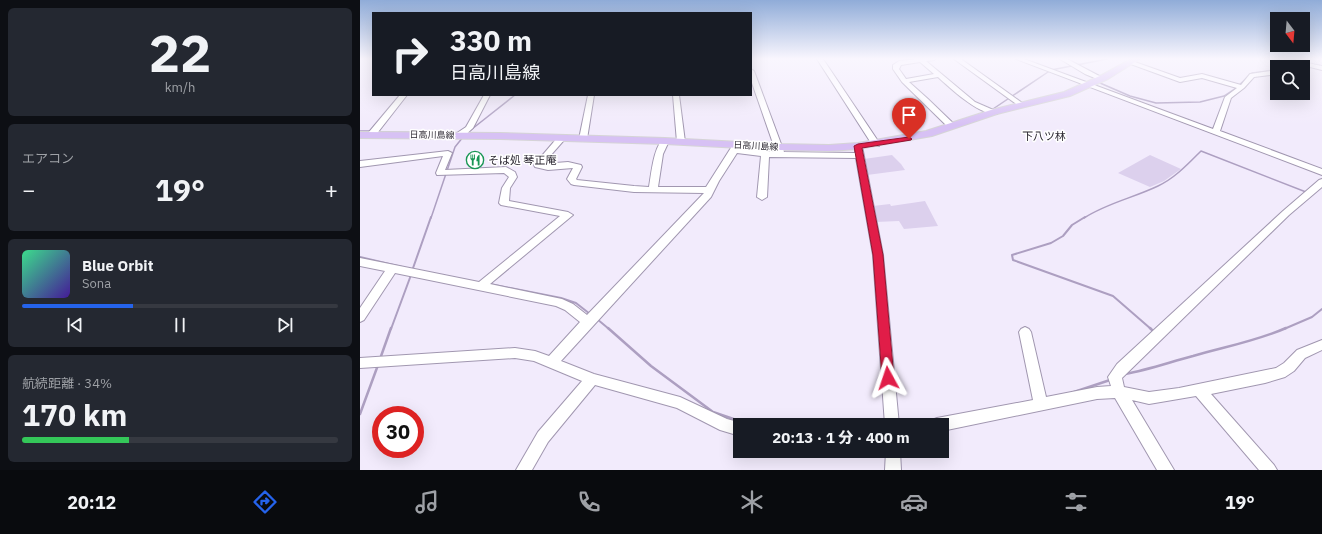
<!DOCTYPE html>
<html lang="ja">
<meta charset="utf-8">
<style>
body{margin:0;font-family:"IBM Plex Sans","Noto Sans JP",sans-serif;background:#242831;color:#f1f3f6;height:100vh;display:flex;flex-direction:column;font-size:15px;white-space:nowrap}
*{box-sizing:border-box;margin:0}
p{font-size:13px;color:#9ea1a6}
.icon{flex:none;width:22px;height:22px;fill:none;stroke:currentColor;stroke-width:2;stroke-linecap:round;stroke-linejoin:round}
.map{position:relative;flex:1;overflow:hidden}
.side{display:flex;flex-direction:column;gap:8px;padding:8px;background:#0d0f14;width:360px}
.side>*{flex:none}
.hud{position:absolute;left:12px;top:12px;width:380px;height:84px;border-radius:0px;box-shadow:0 4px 16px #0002;background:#171b24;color:#f1f3f6;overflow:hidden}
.needle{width:26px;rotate:164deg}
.controls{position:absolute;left:910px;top:12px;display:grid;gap:8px}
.controls a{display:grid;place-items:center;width:40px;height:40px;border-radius:0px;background:#171b24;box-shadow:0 4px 16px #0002;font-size:20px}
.speed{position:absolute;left:12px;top:406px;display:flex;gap:8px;font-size:20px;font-weight:700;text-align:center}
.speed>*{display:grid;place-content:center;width:52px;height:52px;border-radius:50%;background:#171b24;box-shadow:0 4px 16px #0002;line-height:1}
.speed .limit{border:6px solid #d22;background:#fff;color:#111}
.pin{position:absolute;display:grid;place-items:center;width:34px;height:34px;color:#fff;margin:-41px -17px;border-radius:50% 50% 50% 0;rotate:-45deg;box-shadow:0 0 4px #0007}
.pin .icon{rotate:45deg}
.me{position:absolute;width:44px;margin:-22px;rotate:355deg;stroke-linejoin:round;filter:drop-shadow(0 0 3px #0008)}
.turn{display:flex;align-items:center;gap:14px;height:84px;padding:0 12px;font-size:18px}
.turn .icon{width:52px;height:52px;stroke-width:2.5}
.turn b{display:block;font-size:28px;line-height:34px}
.big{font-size:30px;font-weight:800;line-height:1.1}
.side .card{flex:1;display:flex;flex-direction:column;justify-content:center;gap:6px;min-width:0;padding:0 14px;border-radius:6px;background:#242831}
.side .dial{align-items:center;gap:0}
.dial b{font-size:52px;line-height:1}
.song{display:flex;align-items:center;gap:12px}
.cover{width:48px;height:48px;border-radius:6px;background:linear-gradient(135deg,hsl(150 70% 55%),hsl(260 70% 35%))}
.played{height:4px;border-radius:2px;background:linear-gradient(90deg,#2563eb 35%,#363941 35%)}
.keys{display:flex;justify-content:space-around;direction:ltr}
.heat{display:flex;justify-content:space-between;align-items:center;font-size:22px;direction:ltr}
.charge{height:6px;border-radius:3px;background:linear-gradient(90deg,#34c759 34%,#363941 0)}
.trip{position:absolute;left:373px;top:418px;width:216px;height:40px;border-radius:0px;background:#171b24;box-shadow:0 4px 16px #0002;font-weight:800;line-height:40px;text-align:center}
.menu{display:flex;height:64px;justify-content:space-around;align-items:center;background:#090b0e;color:#9ea1a6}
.menu .icon{width:28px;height:28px}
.menu .current{color:#2563eb}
.menu b{font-size:18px;color:#f1f3f6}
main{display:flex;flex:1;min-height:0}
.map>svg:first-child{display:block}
.green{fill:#dcd0ed}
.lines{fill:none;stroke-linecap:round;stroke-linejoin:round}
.stream-far2{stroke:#ad9fc1;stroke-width:1.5}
.stream-far1{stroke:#ad9fc1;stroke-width:2}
.stream{stroke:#ad9fc1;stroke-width:2.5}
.minor-casing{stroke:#a197b0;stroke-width:2}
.major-casing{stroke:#d5d4d6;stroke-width:2}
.minor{fill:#fff;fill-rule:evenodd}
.major{fill:#d7c1f4;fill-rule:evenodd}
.route{fill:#e11d48;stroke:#92132f}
.labels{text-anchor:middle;stroke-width:3;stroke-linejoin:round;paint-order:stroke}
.far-street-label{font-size:9px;fill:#2b2731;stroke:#fff}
.far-quarter-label{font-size:11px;fill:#2b2731;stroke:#fff}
.poi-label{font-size:11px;fill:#2b2731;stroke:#fff;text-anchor:start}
</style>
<main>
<section class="side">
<div class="card dial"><b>22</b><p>km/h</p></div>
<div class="card"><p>エアコン</p>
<div class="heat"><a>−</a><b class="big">19°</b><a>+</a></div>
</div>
<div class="card">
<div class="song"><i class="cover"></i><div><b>Blue Orbit</b><p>Sona</p></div></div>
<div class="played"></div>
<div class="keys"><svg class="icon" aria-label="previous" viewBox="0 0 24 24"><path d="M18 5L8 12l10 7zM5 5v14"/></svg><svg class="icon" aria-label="pause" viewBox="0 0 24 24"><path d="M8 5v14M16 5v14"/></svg><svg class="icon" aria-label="next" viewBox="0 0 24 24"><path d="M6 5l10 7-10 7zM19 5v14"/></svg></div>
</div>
<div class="card"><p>航続距離 · 34%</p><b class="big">170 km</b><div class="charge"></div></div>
</section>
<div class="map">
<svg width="962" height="470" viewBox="0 0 962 470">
<rect width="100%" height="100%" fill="#f2ebfc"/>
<path class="green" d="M 532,155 L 541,164 L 545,170 L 507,175 L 504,159 Z
M 790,155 L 821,169 L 804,181 L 790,187 L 758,173 Z
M 565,201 L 578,226 L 544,229 L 539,221 L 516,222 L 513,206 L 530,204 L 531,206 Z"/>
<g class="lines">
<path class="stream-far2" d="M 943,69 L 953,67
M 740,83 L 770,96 L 796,103 L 840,102 L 864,96 L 876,88 L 892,73 L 908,71
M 630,111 L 691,70 L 747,59
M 112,129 L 155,95
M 0,131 L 11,131
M 17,132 L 99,133
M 71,218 L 95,147 L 103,137
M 724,218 C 747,203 773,198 798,186 C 815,178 828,164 841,151 L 946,192"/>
<path class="stream-far1" d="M 725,217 L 712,225 L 703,236 L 691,243 L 652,255 L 653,260 L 753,296 L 791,329
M 0,257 L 42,267
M 52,271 L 71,217
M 130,284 L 201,298 L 216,303 L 230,314
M 237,319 L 249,329
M 31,329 L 51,275
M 924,329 L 952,317 L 962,309"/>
<path class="stream" d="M 248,328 L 291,366 L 353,412 L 391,425
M 790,328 L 792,330
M 20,359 L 31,328
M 765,374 C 788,370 810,362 833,356 C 864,347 897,341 926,328
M 714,392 L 750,380
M 0,414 L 18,365
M 548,425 L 573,420"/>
<defs>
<path id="minor" d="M 457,59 L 463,59 L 520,144 L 519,146 L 513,146 Z
M 559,59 L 575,59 L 574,60 L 566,61 L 615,102 L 638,112 L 637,114 C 620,116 590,88 578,77 L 549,82 L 568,99 L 596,126 L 592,128 L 589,128 L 542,82 L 533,69 L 533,65 L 539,61 ZM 560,62 L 574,74 L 546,79 L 539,69 L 541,65 Z
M 594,59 L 601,59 L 665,105 L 663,106 L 659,106 Z
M 656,59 L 664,59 L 853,129 L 865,97 L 877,88 L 842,78 L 820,82 L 768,63 L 768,61 L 772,61 L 820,78 L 842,74 L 881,85 L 890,74 L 917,70 L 917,74 L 894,77 L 884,88 L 871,98 L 860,131 L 962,169 L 962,175 Z
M 700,59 L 707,59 L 745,79 L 742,81 L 725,74 Z
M 918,59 L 928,59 L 962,66 L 962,70 Z
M 391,69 L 394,71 L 424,152 L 495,153 L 495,144 L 501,144 L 502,146 L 523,255 L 539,425 L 525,425 L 513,255 L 496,158 L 409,157 L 407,197 L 402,200 L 397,197 L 401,156 L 377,153 L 359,181 L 351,197 L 201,361 L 234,374 L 320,397 L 367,419 L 385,424 L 380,425 L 380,436 L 360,430 L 317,408 L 235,385 L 188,442 L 172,470 L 156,470 L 178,432 L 222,381 L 174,361 L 155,358 L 0,368 L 0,358 L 155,348 L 175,351 L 189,356 L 220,322 L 205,310 L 196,306 L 35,273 L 4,320 L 0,322 L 0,308 L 25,271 L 0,266 L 0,258 L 119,282 L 200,216 L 141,205 L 139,203 L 142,188 L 149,177 L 144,173 L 77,175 L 76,173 L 83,156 L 0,167 L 0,161 L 88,151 L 92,153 L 85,170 L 146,167 L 155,172 L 157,177 L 150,188 L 149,201 L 208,212 L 213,215 L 130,284 L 202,299 L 213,304 L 227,315 L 344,193 L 274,192 L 214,185 L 211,184 L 207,179 L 213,168 L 188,170 L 175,167 L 174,165 L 198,137 L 201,137 L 205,139 L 183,164 L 208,162 L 221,165 L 222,167 L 216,179 L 217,180 L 274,186 L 289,187 C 291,176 294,142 305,139 L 309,141 L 303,154 L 298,187 L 346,187 L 374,143 L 380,143 L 381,145 L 379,148 L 416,152 L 391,80 Z
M 40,95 L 47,95 L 15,136 L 9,136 L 9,132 Z
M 124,95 L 130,95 L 113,128 L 103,137 L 97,137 L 97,133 L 106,127 Z
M 228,95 L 234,95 L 227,139 L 223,141 L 219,139 Z
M 313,95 L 319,95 L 325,142 L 321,144 L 317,142 Z
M 962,179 L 962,187 L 929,215 L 762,378 L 764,387 L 789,392 L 819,388 L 916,368 L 924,363 L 937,350 L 962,340 L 962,350 L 945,358 L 934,371 L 925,377 L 905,383 L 851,394 L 914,465 L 917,470 L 899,470 L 836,396 L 789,404 L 772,400 L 814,470 L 797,470 L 755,398 L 737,399 L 582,431 L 582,425 L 570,425 L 572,420 L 577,418 L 673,400 L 659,332 L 661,329 L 665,327 L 669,329 L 671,332 L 686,397 L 737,387 L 751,386 L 748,377 L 757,364 L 923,211 L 959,180 Z
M 526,451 L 540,451 L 541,470 L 525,470 Z"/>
<path id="major" d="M 771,59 L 780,59 L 748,79 L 710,96 L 637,114 L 572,136 L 498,149 L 469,151 L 419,150 L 305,144 L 140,139 L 0,138 L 0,132 L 140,133 L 305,138 L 419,144 L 469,145 L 498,143 L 566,131 L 631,110 L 704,92 L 742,75 Z"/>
</defs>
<use href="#minor" class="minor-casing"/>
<use href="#major" class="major-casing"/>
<use href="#minor" class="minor"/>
<use href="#major" class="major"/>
</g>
<linearGradient id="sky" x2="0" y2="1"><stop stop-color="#90acd8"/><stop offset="0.47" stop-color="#f9f6fe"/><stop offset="1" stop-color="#f9f6fe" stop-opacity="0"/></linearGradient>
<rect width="962" height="125" fill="url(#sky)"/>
<path class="route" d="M 549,137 L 552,139 L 551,140 L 502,148 L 523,255 L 534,378 L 532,382 L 528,384 L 524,382 L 522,378 L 513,255 L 494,146 L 498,144 Z"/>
<defs>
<symbol id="restaurant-ring" viewBox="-11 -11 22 22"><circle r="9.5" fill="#fff" stroke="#199654" stroke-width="1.5"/><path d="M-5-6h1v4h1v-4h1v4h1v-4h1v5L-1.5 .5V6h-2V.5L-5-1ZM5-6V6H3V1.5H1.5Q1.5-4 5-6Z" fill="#199654"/></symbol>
</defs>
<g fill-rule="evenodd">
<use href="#restaurant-ring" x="105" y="150" width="20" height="20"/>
</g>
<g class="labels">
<g class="far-street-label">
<text transform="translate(72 135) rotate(1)" y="3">日高川島線</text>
<text transform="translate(396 146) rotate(3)" y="3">日高川島線</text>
</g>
<g class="far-quarter-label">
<text x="684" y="140">下八ツ林</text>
</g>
<g class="poi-label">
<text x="128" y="164">そば処 琴正庵</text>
</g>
</g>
</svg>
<div class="controls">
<a><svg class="needle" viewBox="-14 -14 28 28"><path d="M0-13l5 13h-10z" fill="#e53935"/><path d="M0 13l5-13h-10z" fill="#9ea1a6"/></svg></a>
<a><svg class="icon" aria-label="search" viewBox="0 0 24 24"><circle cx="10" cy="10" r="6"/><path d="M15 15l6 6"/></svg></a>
</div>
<div class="speed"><div class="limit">30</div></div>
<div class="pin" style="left:549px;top:139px;background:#d93025"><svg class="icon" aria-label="arrive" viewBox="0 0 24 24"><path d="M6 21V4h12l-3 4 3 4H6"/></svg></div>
<svg class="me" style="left:528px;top:378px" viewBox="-20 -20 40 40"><path d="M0-17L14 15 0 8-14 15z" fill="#e11d48" stroke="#fff" stroke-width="4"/></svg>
<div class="trip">20:13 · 1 分 · 400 m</div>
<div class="hud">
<div class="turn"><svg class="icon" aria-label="right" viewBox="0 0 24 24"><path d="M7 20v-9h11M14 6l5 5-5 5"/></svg><div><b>330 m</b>日高川島線</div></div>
</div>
</div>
</main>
<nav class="menu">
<b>20:12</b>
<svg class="icon current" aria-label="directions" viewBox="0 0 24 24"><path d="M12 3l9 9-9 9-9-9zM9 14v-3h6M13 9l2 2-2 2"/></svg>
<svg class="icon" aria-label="music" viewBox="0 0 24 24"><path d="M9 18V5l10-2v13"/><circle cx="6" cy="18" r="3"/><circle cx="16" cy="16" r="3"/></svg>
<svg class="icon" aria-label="phone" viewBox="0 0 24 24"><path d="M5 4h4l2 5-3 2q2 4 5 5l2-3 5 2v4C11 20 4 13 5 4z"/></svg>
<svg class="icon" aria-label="climate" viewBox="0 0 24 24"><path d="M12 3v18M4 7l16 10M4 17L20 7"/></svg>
<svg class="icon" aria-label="car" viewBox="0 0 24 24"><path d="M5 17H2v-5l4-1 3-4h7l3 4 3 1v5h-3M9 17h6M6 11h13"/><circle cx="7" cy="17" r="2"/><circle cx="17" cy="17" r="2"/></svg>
<svg class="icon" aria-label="filters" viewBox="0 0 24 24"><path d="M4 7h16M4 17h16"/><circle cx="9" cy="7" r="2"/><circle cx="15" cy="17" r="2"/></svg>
<b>19°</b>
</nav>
